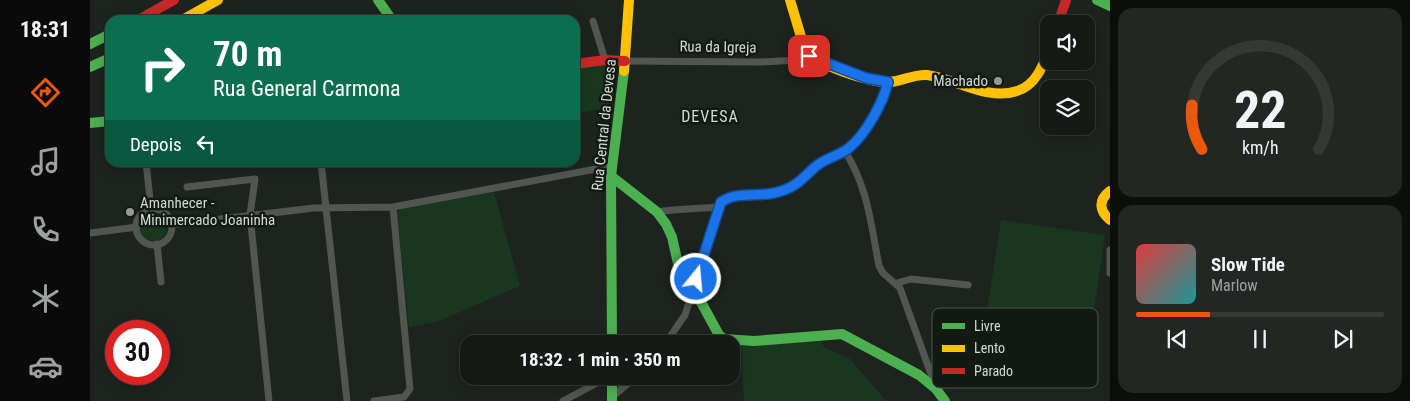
<!DOCTYPE html>
<html lang="pt">
<meta charset="utf-8">
<style>
body{margin:0;font-family:"Roboto Condensed",sans-serif;background:#232723;color:#f1f3f6;height:100vh;display:flex;flex-direction:column;font-size:19px;white-space:nowrap}
*{box-sizing:border-box;margin:0}
p{font-size:16px;color:#9ea1a1}
.icon{flex:none;width:28px;height:28px;fill:none;stroke:currentColor;stroke-width:2;stroke-linecap:round;stroke-linejoin:round}
.map{position:relative;flex:1;overflow:hidden}
.panel{display:flex;flex-direction:column;gap:8px;padding:8px;background:#0c0e0c;width:300px}
.panel>*{flex:none}
.banner{position:absolute;left:15px;top:15px;width:475px;height:152px;border-radius:15px;box-shadow:0 2px 12px #0003,0 0 0 1px #353835;background:#0b6e4f;color:#fff;overflow:hidden}
.fabs{position:absolute;left:950px;top:15px;display:grid;gap:10px}
.fabs a{display:grid;place-items:center;width:55px;height:55px;border-radius:10px;background:#161a16;box-shadow:0 2px 12px #0003,0 0 0 1px #353835;font-size:25px}
.speed{position:absolute;left:15px;top:320px;display:flex;gap:10px;font-size:25px;font-weight:700;text-align:center}
.speed>*{display:grid;place-content:center;width:65px;height:65px;border-radius:50%;background:#161a16;box-shadow:0 2px 12px #0003,0 0 0 1px #353835;line-height:1}
.speed .limit{border:8px solid #d22;background:#fff;color:#111}
.pin{position:absolute;display:grid;place-items:center;width:42px;height:42px;color:#fff;margin:-21px;border-radius:10px;box-shadow:0 2px 8px #0006}
.me{position:absolute;width:55px;margin:-28px;rotate:17deg;stroke-linejoin:round;filter:drop-shadow(0 0 4px #0008)}
.turn{display:flex;align-items:center;gap:18px;height:105px;padding:0 25px;font-size:22px}
.turn .icon{width:65px;height:65px;stroke-width:2.5}
.turn b{display:block;font-size:35px;line-height:42px}
.then{display:flex;align-items:center;height:48px;padding:0 25px;background:#0003;gap:10px;font-size:19px}
.panel .tile{flex:1;display:flex;flex-direction:column;justify-content:center;gap:8px;min-width:0;padding:0 18px;border-radius:15px;background:#232723}
.panel .dial{align-items:center;gap:0}
.dial svg{height:130px;overflow:visible;fill:none;stroke:#353835;stroke-width:7;stroke-linecap:round;text-anchor:middle}
.dial text{fill:#f1f3f6;stroke:none}
.song{display:flex;align-items:center;gap:15px}
.cover{width:60px;height:60px;border-radius:8px;background:linear-gradient(135deg,hsl(0 70% 55%),hsl(180 70% 35%))}
.played{height:5px;border-radius:2px;background:linear-gradient(90deg,#ea580c 30%,#353835 30%)}
.keys{display:flex;justify-content:space-around;direction:ltr}
.trip{position:absolute;left:370px;top:335px;width:280px;height:50px;border-radius:15px;background:#161a16;box-shadow:0 2px 12px #0003,0 0 0 1px #353835;font-weight:700;line-height:50px;text-align:center}
main{display:flex;flex:1;min-height:0}
.tabs{display:flex;flex-direction:column;width:90px;justify-content:space-around;align-items:center;background:#090a09;color:#9ea1a1}
.tabs .icon{width:35px;height:35px}
.tabs .selected{color:#ea580c}
.tabs b{font-size:22px;color:#f1f3f6}
.map>svg:first-child{display:block}
.green{fill:#19371e}
.lines{fill:none;stroke-linecap:round;stroke-linejoin:round}
.street{stroke:#535553;stroke-width:7}
.fast{stroke:#4caf50;stroke-width:10}
.slow{stroke:#ffc107;stroke-width:10}
.jam{stroke:#c62828;stroke-width:10}
.route-casing{stroke:#114b97;stroke-width:12}
.route{stroke:#1a73e8;stroke-width:9}
.poi-dot{fill:#939994;stroke:#121b13;stroke-width:2}
.labels{text-anchor:middle;stroke-width:5;stroke-linejoin:round;paint-order:stroke}
.street-label{font-size:15px;fill:#d2d9d3;stroke:#121b13}
.poi-label{font-size:15px;fill:#d2d9d3;stroke:#121b13;text-anchor:end}
.neighbourhood-label{font-size:16px;letter-spacing:1px;fill:#d2d9d3;stroke:#121b13}
.key{fill:#121b13;stroke:#4c544d;stroke-width:1}
.key-label{font-size:14px;fill:#d2d9d3}
</style>
<main>
<nav class="tabs">
<b>18:31</b>
<svg class="icon selected" aria-label="directions" viewBox="0 0 24 24"><path d="M12 3l9 9-9 9-9-9zM9 14v-3h6M13 9l2 2-2 2"/></svg>
<svg class="icon" aria-label="music" viewBox="0 0 24 24"><path d="M9 18V5l10-2v13"/><circle cx="6" cy="18" r="3"/><circle cx="16" cy="16" r="3"/></svg>
<svg class="icon" aria-label="phone" viewBox="0 0 24 24"><path d="M5 4h4l2 5-3 2q2 4 5 5l2-3 5 2v4C11 20 4 13 5 4z"/></svg>
<svg class="icon" aria-label="climate" viewBox="0 0 24 24"><path d="M12 3v18M4 7l16 10M4 17L20 7"/></svg>
<svg class="icon" aria-label="car" viewBox="0 0 24 24"><path d="M5 17H2v-5l4-1 3-4h7l3 4 3 1v5h-3M9 17h6M6 11h13"/><circle cx="7" cy="17" r="2"/><circle cx="17" cy="17" r="2"/></svg>
</nav>
<div class="map">
<svg width="1020" height="401" viewBox="0 0 1020 401">
<rect width="100%" height="100%" fill="#1d231e"/>
<path class="green" d="M 520,64 L 525,106 L 485,114 L 485,66 Z
M 404,192 L 430,286 L 347,322 L 319,327 L 307,213 L 311,209 Z
M49 227a14 14 0 1 1 28 0a14 14 0 1 1-28 0Z
M 911,220 L 1015,235 L 997,359 L 892,343 Z
M 730,339 L 734,347 L 760,359 L 796,401 L 654,401 L 651,345 Z"/>
<g class="lines">
<path class="street" d="M 503,21 L 515,60
M 535,61 L 671,62 L 708,60 L 719,56
M 754,150 C 778,186 781,225 789,266 L 793,273 L 810,288 L 846,388
M 56,162 L 61,209
M 231,162 L 257,401
M 97,187 L 165,179 L 160,215 L 179,401
M46 227a18 18 0 1 1 36 0a18 18 0 1 1-36 0Z
M 567,212 C 588,208 608,209 629,207
M 81,225 L 224,208 L 303,207 L 522,166
M 0,233 L 47,227
M 67,244 L 71,282
M 1020,250 L 1020,273
M 807,283 L 821,279 L 878,285
M 575,344 L 595,315 L 631,202 C 647,191 666,197 684,193 C 704,189 711,180 725,167 C 735,158 749,156 759,148 C 775,135 793,102 798,82
M 527,376 L 541,376
M 522,397 L 547,376
M 284,401 L 314,397 L 320,389 L 303,207
M 473,401 L 520,376"/>
<path class="fast" d="M 288,0 L 302,20
M 1007,0 L 1020,6
M 0,44 L 20,34
M 0,67 L 20,58
M 0,123 L 20,121
M 521,176 L 567,212 L 576,224 L 582,237 L 592,281 L 611,302 L 629,335 L 634,339 L 664,341 L 752,334 L 829,375 L 846,389 L 855,401
M 522,344 L 521,176 L 534,71
M 522,376 L 522,401"/>
<path class="slow" d="M 700,0 L 715,50 C 725,65 781,83 800,82 C 812,81 824,74 837,75 C 867,79 897,101 927,91 C 945,86 953,66 959,50
M 92,20 L 128,0
M 534,71 L 539,0
M 1020,191 C 1008,200 1009,211 1020,220"/>
<path class="jam" d="M 48,20 L 84,0
M 968,24 L 976,0
M 485,64 L 515,60 L 535,61"/>
</g>
<g class="lines">
<defs>
<path id="route" d="M 606,279 L 631,202 C 647,191 666,197 684,193 C 704,189 711,180 725,167 C 735,158 749,156 759,148 C 776,134 793,103 798,82 L 776,78 L 719,56"/>
</defs>
<use href="#route" class="route-casing"/>
<use href="#route" class="route"/>
</g>
<g class="poi-dot">
<circle cx="908" cy="81" r="5"/>
<circle cx="40" cy="212" r="5"/>
</g>
<g class="labels">
<g class="street-label">
<text transform="translate(628 47) rotate(1)" y="5">Rua da Igreja</text>
<text transform="translate(514 125) rotate(-84)" y="5">Rua Central da Devesa</text>
</g>
<g class="poi-label">
<text x="898" y="86">Machado</text>
<text x="50" y="208" text-anchor="start">Amanhecer -<tspan x="50" dy="17">Minimercado Joaninha</tspan></text>
</g>
<g class="neighbourhood-label">
<text x="620" y="122">DEVESA</text>
</g>
</g>
<rect x="842" y="308" width="166" height="80" rx="8" class="key"/>
<rect x="852" y="323" width="23" height="6" fill="#4caf50"/>
<rect x="852" y="345" width="23" height="7" fill="#ffc107"/>
<rect x="852" y="368" width="23" height="6" fill="#c62828"/>
<g class="key-label">
<text x="884" y="331">Livre</text>
<text x="884" y="353">Lento</text>
<text x="884" y="376">Parado</text>
</g>
</svg>
<div class="fabs">
<a><svg class="icon" aria-label="sound" viewBox="0 0 24 24"><path d="M4 9h4l5-4v14l-5-4H4zM17 9q2 3 0 6"/></svg></a>
<a><svg class="icon" aria-label="layers" viewBox="0 0 24 24"><path d="M12 4l9 5-9 5-9-5zM3 14l9 5 9-5"/></svg></a>
</div>
<div class="speed"><div class="limit">30</div></div>
<div class="pin" style="left:719px;top:56px;background:#d93025"><svg class="icon" aria-label="arrive" viewBox="0 0 24 24"><path d="M6 21V4h12l-3 4 3 4H6"/></svg></div>
<svg class="me" style="left:606px;top:279px" viewBox="-20 -20 40 40"><circle r="17" fill="#1a73e8" stroke="#fff" stroke-width="3"/><path d="M0-11L8 9 0 5-8 9z" fill="#fff"/></svg>
<div class="trip">18:32 · 1 min · 350 m</div>
<div class="banner">
<div class="turn"><svg class="icon" aria-label="right" viewBox="0 0 24 24"><path d="M7 20v-9h11M14 6l5 5-5 5"/></svg><div><b>70 m</b>Rua General Carmona</div></div>
<div class="then">Depois<svg class="icon" aria-label="left" viewBox="0 0 24 24"><path d="M17 20v-9H6M10 6l-5 5 5 5"/></svg></div>
</div>
</div>
<section class="panel">
<div class="tile dial"><svg viewBox="0 0 100 80">
<path d="M14 69A42 42 0 1 1 86 69"/>
<path d="M14 69A42 42 0 0 1 8 42" stroke="#ea580c"/>
<text x="50" y="56" font-size="32" font-weight="700">22</text>
<text x="50" y="72" font-size="11">km/h</text>
</svg></div>
<div class="tile">
<div class="song"><i class="cover"></i><div><b>Slow Tide</b><p>Marlow</p></div></div>
<div class="played"></div>
<div class="keys"><svg class="icon" aria-label="previous" viewBox="0 0 24 24"><path d="M18 5L8 12l10 7zM5 5v14"/></svg><svg class="icon" aria-label="pause" viewBox="0 0 24 24"><path d="M8 5v14M16 5v14"/></svg><svg class="icon" aria-label="next" viewBox="0 0 24 24"><path d="M6 5l10 7-10 7zM19 5v14"/></svg></div>
</div>
</section>
</main>
